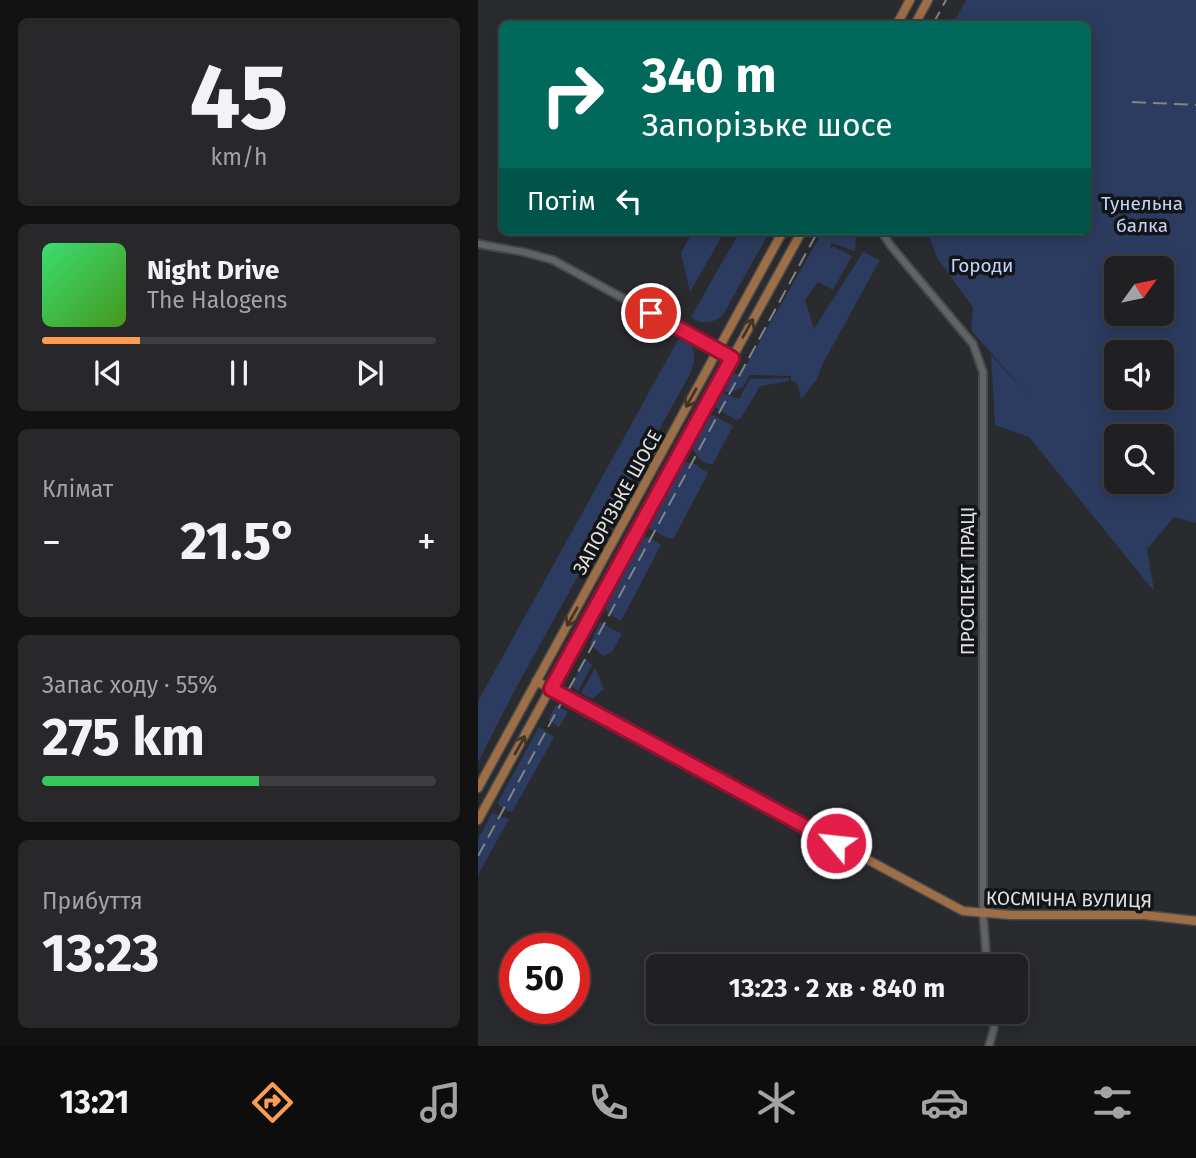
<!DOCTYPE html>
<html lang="uk">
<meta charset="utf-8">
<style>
body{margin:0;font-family:"Fira Sans",sans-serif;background:#28282a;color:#f1f3f6;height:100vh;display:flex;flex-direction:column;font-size:26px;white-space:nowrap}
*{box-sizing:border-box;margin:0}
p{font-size:23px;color:#a2a3a5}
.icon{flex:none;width:38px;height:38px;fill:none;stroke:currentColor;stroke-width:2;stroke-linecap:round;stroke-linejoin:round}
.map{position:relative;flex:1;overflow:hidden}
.panel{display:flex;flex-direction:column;gap:18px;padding:18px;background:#121213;width:478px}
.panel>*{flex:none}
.banner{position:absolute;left:21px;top:21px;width:592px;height:214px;border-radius:10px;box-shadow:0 4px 18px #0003,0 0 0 2px #3d3e40;background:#00695c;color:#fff;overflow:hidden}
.needle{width:46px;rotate:57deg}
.buttons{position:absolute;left:626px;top:256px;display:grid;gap:14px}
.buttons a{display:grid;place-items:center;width:70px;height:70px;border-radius:10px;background:#202022;box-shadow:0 4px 18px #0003,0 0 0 2px #3d3e40;font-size:35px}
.speed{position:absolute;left:21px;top:933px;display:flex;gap:14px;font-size:35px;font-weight:700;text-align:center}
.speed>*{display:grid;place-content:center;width:91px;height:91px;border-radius:50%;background:#202022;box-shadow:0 4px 18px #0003,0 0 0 2px #3d3e40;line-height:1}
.speed .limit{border:10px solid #d22;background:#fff;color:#111}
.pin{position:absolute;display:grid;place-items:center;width:60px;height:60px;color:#fff;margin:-30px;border:4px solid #fff;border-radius:50%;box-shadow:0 2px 7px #0007}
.me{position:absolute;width:77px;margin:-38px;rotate:298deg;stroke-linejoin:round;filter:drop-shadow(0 0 5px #0008)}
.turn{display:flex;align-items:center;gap:24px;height:147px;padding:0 28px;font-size:32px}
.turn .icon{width:91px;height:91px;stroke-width:2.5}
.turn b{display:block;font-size:49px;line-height:60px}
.then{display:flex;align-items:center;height:66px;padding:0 28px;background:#0003;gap:14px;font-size:26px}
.big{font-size:52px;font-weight:700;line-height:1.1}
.panel .tile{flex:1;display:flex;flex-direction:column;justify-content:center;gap:10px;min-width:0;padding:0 24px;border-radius:10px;background:#28282a}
.panel .dial{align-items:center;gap:0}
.dial b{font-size:91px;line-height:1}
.song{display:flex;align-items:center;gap:21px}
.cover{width:84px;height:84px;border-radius:10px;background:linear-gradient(135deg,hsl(140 70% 55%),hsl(100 70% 35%))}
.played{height:7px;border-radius:4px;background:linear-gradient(90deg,#fc9d53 25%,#3d3e40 25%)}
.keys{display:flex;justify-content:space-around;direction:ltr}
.heat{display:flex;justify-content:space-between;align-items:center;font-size:38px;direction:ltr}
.charge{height:10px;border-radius:5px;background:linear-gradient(90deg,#34c759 55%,#3d3e40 0)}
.trip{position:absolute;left:168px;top:954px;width:382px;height:70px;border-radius:10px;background:#202022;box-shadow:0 4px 18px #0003,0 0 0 2px #3d3e40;font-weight:700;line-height:70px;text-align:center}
.menu{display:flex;height:112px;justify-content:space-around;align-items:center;background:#0d0d0e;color:#a2a3a5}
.menu .icon{width:49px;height:49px}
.menu .selected{color:#fc9d53}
.menu b{font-size:32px;color:#f1f3f6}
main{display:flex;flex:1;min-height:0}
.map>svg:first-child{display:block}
.green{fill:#2c3c60;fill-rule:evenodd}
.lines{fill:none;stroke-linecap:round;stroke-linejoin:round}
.minor-casing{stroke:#48494b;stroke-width:10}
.major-casing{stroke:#48494b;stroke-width:11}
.minor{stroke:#616366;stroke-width:6}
.major{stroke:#9e6e47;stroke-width:8}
.rail{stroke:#828385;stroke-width:2;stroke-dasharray:14 7;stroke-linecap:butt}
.oneway{stroke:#443426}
.route-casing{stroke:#92132f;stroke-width:18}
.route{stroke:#e11d48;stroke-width:12}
.labels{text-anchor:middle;stroke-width:7;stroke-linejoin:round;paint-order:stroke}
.park-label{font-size:19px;fill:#bed3fd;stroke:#131415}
.street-label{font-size:19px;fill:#e0e1e3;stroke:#131415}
</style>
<main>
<section class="panel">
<div class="tile dial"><b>45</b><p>km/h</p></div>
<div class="tile">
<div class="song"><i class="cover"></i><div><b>Night Drive</b><p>The Halogens</p></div></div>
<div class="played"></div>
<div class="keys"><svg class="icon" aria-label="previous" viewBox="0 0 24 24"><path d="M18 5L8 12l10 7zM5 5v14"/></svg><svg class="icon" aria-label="pause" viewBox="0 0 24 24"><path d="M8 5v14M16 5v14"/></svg><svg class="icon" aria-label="next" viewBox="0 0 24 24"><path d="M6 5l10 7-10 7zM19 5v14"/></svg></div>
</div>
<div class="tile"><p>Клімат</p>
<div class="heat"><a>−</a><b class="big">21.5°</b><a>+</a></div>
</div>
<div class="tile"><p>Запас ходу · 55%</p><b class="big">275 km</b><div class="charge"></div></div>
<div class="tile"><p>Прибуття</p><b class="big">13:23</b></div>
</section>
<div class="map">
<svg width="719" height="1046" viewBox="0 0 719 1046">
<rect width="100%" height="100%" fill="#2a2b2e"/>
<path class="green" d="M 488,0 L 718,0 L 718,523 L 696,517 L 669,549 L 676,591 L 551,437 L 517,425 L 513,355 L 556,402 L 493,330 L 495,307 L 460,259 L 449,231 L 609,231 L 609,24 L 475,24 ZM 639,268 L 684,268 L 684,313 L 639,313 ZM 639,352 L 684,352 L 684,397 L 639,397 ZM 639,436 L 684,436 L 684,481 L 639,481 Z
M 215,231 L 247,231 L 212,292 L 203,253 Z
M 262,231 L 292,231 L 245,315 C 234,324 224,325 213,317 Z
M 345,231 L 363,231 L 378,234 L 377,251 L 353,243 L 352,249 L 355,246 L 374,256 L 355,290 L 340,282 L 327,300 L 336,329 L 385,252 L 402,260 L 345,363 L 339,379 L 323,399 L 320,384 L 313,380 L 313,376 L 271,375 L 265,387 L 251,393 L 246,391 L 255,374 L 263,374 Z
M 207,339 C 220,348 217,361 212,374 L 38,688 L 0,762 L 0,701 L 200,340 Z
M 311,378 L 311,381 L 282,386 L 263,418 L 258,420 L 237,407 L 244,393 L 261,399 L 272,379 Z
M 235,415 L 255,426 L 235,464 C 225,465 217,455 213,446 L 228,419 Z
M 205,462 L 217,464 L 230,473 L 196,538 L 190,538 L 170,528 Z
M 170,537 L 183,545 L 143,621 L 130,613 L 127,607 L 164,538 Z
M 122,622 L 144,634 L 134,652 L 125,656 L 112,644 Z
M 107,658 L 114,665 L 100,691 L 93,685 Z
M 117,668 L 126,689 L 114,699 L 103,693 Z
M 78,705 L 90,712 L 81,727 L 70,720 Z
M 61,727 L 76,737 L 34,812 C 28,811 21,808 20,802 Z
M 14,813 L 31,819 L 0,875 L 0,839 Z"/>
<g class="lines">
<defs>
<path id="minor" d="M 403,231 L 413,246 L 495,344 L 505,372 L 505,913 L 509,966
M 0,244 L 46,252 L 75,260 L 240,350
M 511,1046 L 516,1028 L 514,1012"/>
<path id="major" d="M 419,24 L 432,0
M 437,24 L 450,0
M 58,681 L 485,911 L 533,915 L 666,915 L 719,921
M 0,788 L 305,231
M 0,820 L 324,231"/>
</defs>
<use href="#minor" class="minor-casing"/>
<use href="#major" class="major-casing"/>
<use href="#minor" class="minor"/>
<use href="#major" class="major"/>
<path class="rail" d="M 455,24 L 468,0
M 654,102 L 719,105
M 0,856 L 340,231"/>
</g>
<defs><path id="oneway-shaft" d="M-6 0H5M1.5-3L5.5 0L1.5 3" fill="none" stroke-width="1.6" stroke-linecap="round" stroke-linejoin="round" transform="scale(1.75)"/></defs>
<g class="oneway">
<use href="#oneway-shaft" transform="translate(270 328) rotate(-61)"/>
<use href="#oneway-shaft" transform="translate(213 398) rotate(119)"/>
<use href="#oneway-shaft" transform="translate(94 617) rotate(119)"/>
<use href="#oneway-shaft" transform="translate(42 745) rotate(-61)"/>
</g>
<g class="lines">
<defs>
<path id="route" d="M 173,313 L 254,358 L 73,689 L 358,843"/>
</defs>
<use href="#route" class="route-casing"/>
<use href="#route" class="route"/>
</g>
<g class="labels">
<g class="park-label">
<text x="664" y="210">Тунельна<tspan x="664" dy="22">балка</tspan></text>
<text x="504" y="272">Городи</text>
</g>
<g class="street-label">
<text transform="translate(139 502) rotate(-61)" y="7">ЗАПОРІЗЬКЕ ШОСЕ</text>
<text transform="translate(489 581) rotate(-90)" y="7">ПРОСПЕКТ ПРАЦІ</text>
<text transform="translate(591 899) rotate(1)" y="7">КОСМІЧНА ВУЛИЦЯ</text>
</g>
</g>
</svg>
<div class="buttons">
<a><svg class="needle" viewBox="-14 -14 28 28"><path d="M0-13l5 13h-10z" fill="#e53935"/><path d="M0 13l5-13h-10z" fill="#a2a3a5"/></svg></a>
<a><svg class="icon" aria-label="sound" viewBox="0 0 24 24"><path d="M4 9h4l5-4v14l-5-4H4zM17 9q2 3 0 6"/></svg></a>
<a><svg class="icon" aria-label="search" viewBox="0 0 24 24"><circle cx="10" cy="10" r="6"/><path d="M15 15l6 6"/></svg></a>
</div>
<div class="speed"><div class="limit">50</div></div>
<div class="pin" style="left:173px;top:313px;background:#d93025"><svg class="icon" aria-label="arrive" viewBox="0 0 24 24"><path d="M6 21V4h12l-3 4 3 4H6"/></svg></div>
<svg class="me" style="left:358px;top:843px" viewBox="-20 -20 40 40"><circle r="17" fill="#e11d48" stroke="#fff" stroke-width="3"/><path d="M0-11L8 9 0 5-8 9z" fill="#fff"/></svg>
<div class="trip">13:23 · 2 хв · 840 m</div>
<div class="banner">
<div class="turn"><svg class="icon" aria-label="right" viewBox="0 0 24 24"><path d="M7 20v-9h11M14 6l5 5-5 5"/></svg><div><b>340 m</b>Запорізьке шосе</div></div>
<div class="then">Потім<svg class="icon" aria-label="left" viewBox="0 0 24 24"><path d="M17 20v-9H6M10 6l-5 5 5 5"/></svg></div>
</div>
</div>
</main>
<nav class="menu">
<b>13:21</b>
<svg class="icon selected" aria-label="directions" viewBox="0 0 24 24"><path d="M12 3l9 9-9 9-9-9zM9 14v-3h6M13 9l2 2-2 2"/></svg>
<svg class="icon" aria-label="music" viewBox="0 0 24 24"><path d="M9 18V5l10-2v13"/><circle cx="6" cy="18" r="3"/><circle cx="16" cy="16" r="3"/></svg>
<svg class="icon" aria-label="phone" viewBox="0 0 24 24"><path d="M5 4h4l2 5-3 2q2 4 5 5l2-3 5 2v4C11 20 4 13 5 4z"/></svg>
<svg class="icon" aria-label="climate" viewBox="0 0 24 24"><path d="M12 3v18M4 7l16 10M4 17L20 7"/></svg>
<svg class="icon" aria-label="car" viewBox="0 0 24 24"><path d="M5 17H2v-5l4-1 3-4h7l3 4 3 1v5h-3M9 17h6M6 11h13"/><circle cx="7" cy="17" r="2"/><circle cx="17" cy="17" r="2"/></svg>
<svg class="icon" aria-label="filters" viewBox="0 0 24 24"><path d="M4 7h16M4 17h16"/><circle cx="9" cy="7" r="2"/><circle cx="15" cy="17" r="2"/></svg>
</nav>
